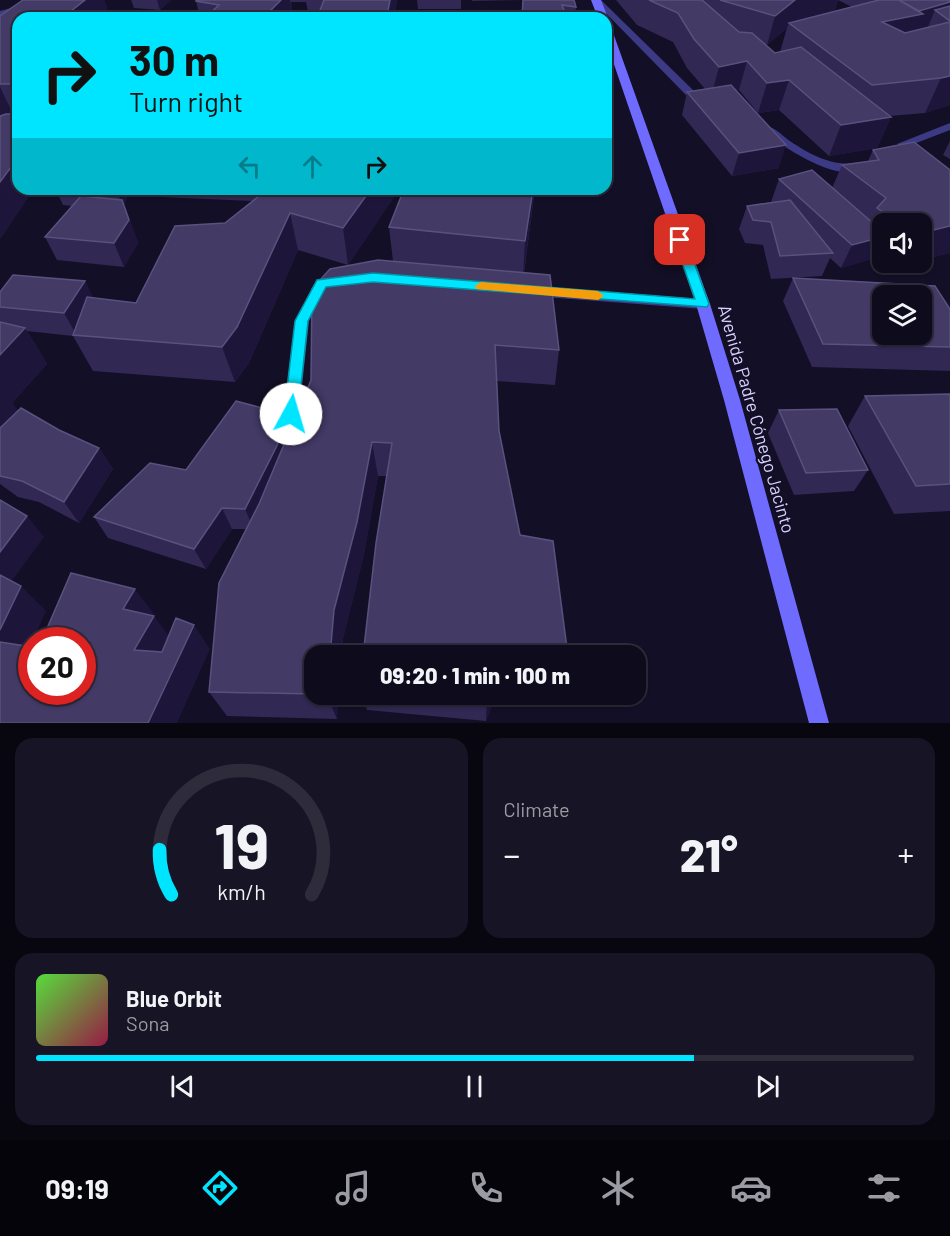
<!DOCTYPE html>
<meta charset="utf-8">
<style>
body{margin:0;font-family:Barlow,sans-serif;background:#171425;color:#f1f3f6;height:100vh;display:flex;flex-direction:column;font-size:22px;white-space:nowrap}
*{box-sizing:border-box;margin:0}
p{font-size:20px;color:#9b9ba3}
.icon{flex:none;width:33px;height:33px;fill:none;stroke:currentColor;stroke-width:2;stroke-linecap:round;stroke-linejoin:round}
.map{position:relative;height:723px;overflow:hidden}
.details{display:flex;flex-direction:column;gap:15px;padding:15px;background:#08060f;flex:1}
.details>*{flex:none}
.guide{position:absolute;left:12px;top:12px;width:600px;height:183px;border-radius:18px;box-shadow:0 2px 4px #0004,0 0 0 2px #2e2b3b;background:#00e5ff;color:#111;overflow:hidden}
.buttons{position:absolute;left:872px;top:213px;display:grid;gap:12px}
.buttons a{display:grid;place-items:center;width:60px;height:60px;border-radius:12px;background:#0e0b1c;box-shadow:0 2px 4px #0004,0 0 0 2px #2e2b3b;font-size:30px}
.speed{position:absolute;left:18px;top:627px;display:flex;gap:12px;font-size:30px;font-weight:700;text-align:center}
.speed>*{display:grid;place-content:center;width:78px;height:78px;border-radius:50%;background:#0e0b1c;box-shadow:0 2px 4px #0004,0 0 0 2px #2e2b3b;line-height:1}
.speed .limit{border:9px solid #d22;background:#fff;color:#111}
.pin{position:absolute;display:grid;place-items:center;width:51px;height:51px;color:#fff;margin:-26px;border-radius:12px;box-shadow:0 3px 9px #0006}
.me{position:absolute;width:66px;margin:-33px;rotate:6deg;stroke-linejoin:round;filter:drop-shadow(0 0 4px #0008)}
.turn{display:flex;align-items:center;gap:21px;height:126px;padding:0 18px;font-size:27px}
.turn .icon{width:78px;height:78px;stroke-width:2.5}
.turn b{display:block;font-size:42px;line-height:51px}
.lanes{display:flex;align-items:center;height:57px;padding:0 18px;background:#0003;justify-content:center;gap:30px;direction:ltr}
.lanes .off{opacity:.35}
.big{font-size:45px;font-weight:800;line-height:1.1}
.details .card{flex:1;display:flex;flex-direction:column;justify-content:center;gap:9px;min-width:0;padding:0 21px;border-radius:18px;background:#171425}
.details .dial{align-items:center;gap:0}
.dial svg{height:156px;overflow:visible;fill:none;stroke:#2e2b3b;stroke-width:7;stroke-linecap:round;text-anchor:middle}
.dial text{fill:#f1f3f6;stroke:none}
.song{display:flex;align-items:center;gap:18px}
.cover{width:72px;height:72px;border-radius:9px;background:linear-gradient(135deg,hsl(110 70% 55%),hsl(340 70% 35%))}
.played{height:6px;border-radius:3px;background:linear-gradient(90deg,#00e5ff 75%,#2e2b3b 75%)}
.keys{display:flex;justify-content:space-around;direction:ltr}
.heat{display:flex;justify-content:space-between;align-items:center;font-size:33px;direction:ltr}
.details .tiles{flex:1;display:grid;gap:15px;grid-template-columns:1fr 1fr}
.card:last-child{grid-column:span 2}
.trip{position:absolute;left:304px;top:645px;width:342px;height:60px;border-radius:18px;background:#0e0b1c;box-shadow:0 2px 4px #0004,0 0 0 2px #2e2b3b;font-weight:800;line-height:60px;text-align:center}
.dock{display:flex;height:96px;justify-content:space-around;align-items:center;background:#06040b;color:#9b9ba3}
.dock .icon{width:42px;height:42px}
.dock .active{color:#00e5ff}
.dock b{font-size:27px;color:#f1f3f6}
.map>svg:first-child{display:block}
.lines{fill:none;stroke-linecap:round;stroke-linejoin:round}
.lane{fill:#3d3a85;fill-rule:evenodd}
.street{fill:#3d3a85;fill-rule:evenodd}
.secondary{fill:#6f6bff;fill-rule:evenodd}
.wall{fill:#312854;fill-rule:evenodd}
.shaded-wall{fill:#1d163a}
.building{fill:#433a66;stroke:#5a527e;stroke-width:1.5;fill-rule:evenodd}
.route{fill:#00e5ff;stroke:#0095a6;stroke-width:1.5}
.slow{fill:#f59e0b}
.labels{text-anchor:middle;stroke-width:4.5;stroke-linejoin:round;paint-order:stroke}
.street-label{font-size:18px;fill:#d9d4ff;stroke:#130f26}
</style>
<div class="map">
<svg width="950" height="723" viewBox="0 0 950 723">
<rect width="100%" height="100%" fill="#130f26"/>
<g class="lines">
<path class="lane" d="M 593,0 L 601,0 L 695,92 L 711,98 L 711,102 L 703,102 L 687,96 Z
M 950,123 L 950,130 L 911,145 L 950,173 L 950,183 L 897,144 Z
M 767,126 C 775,128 781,134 787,139 C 807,153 835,169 860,162 L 866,166 C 842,188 782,146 763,131 L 763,127 Z
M 321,280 L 328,285 L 309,321 L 299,414 L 297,418 L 291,420 L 285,418 L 283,414 L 295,321 L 316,282 Z
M 532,286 L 703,299 L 710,304 L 703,309 L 532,296 L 525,291 Z"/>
<path class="street" d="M 41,0 L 56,0 L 0,17 L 0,11 Z"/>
<path class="secondary" d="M 591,0 L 601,0 L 608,18 L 606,20 L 606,18 L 598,18 Z
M 606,24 L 611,27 L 710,304 L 740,400 L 829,723 L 809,723 L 724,400 L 696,304 L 606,41 Z"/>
</g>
<path class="wall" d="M 23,0 L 104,0 L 110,17 L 108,18 L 18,18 L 18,189 L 130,189 L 124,204 L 138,243 L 124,267 L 57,260 L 45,237 L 72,206 L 63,205 L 56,190 L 55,191 L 33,190 L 0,239 L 0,16 Z
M 131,0 L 171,0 L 160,10 L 134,8 Z
M 196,0 L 397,0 L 394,18 L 319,18 L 319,13 L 308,12 L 306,2 L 291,2 L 292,13 L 288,18 L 200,18 L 196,1 Z
M 417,0 L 461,0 L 461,9 L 418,9 Z
M 472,0 L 574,0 L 576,7 L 575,18 L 522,18 L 523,0 L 472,1 Z
M 616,0 L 950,0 L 950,105 L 925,113 L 890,116 L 891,117 L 877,148 L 829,156 L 779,110 L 758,113 L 739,90 L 736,91 L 779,168 L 732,176 L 682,115 L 687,92 L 705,89 L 687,68 L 673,42 L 637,25 ZM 838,0 L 852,7 L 834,12 ZM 787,28 L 780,52 L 775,53 L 764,44 L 767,45 Z
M 950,141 L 950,159 L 943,155 Z
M 873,150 L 950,170 L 950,253 L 921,260 L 921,224 L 882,224 L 882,254 L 879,251 L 875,258 L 841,268 L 830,258 L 822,276 L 771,279 L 763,245 L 745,243 L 739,229 L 747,206 L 771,202 L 779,179 L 832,188 L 842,165 L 868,161 Z
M 158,189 L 266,189 L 266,191 L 268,189 L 535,189 L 524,273 L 559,350 L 555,385 L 497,381 L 499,431 L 520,535 L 568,656 L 363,656 L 387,476 L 378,476 L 364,554 L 343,638 L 341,656 L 315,656 L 338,694 L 337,719 L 227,716 L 209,692 L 246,529 L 232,529 L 206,569 L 108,538 L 94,517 L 186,470 L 293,422 L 393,261 L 389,227 L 403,192 L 398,191 L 348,265 L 298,250 L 249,363 L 235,382 L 93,371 L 73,336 L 27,331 L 47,364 L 12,403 L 18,411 L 99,448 L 113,469 L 79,523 L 39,502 L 18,497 L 0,484 L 0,292 L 85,281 L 93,298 L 136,303 L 225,223 L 252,201 L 161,197 Z
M 793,278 L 950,309 L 950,371 L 812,367 L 783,301 Z
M 950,394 L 950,511 L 894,514 L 848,426 L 865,396 Z
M 779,410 L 868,470 L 854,491 L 794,495 L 768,433 Z
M 362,694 L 521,694 L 520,704 L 495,697 L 486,721 L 367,710 Z"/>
<path class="shaded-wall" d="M 85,0 L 104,0 L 110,17 L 108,18 L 62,18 Z
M 157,0 L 171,0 L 160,10 Z
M 281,0 L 290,0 L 292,13 L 288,18 L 263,18 Z
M 390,0 L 397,0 L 394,18 L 388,18 Z
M 795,0 L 838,0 L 832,16 L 789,23 L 787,28 L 767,45 L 775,16 Z
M 950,0 L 950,11 L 935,10 L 928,27 L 909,47 L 882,22 Z
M 747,61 L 739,90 L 711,97 L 719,67 Z
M 18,75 L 18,98 L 11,84 Z
M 950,76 L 950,105 L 925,113 L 941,78 Z
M 789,80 L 779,110 L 758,113 L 767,83 Z
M 0,87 L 13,114 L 0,132 Z
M 891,117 L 877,148 L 829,156 L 841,125 Z
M 786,145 L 779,168 L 732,176 L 739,153 Z
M 17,159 L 18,161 L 18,189 L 32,189 L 33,190 L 0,239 L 0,182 Z
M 116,189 L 130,189 L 124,204 L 138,243 L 124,267 L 114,243 L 123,207 Z
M 258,189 L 266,189 L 261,202 Z
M 371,189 L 398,189 L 398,191 L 348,265 L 343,228 Z
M 533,189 L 535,189 L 523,277 L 525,241 Z
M 290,213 L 298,250 L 249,363 L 235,382 L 222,347 Z
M 950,226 L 950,253 L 921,260 L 921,233 Z
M 882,237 L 882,245 L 875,258 L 841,268 L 852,245 Z
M 900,262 L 910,262 L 898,266 Z
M 85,281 L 97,305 L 77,336 L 64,313 Z
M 25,328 L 47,364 L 12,403 L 20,414 L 0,435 L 0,355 Z
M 292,416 L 298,438 L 254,530 L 245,509 Z
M 372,442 L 378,476 L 364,554 L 343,638 L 341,656 L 330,656 L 334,610 Z
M 99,448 L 113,469 L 79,523 L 64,502 Z
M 222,508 L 232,529 L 206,569 L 194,549 Z
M 27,516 L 44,537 L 0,597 L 0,552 Z
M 21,586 L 46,611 L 33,640 L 32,640 L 32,643 L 22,664 L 0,645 L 0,630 Z
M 135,589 L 154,614 L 143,633 L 123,609 Z
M 154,616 L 172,640 L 154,672 L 134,650 Z
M 194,625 L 210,649 L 177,723 L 148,723 Z
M 326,694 L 338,694 L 337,719 Z
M 488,694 L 496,694 L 495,697 L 486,721 L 487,697 Z"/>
<path class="building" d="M 23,0 L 85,0 L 62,18 L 18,18 L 18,75 L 11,84 L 0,84 L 0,16 Z
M 196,0 L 281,0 L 263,18 L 205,18 L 219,5 L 196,1 Z
M 324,0 L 390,0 L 387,16 L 319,13 Z
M 523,0 L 574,0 L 576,7 L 562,5 L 567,18 L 522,18 Z
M 649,0 L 702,0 L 739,32 L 752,33 L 775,53 L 801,47 L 891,117 L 841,125 L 789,80 L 767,83 L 747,61 L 719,67 L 694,39 L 678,13 Z
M 720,0 L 795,0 L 775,16 Z
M 879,0 L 899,0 L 923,14 L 882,22 L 905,33 L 950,22 L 950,76 L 941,78 L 872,85 L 789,23 Z
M 899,0 L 950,0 L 950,2 L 919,11 Z
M 950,6 L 950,21 L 935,10 Z
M 731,85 L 786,145 L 739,153 L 687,92 Z
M 6,114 L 18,114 L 18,159 L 17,159 L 0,182 L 0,116 Z
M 914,142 L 950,170 L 950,226 L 921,233 L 921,224 L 899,224 L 877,208 L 886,198 L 842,165 L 879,160 L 873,150 Z
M 812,170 L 882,231 L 882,237 L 852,245 L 779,179 Z
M 268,189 L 371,189 L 343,228 L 290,213 L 237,327 L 222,347 L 73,335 L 87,297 L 136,303 L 175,226 L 225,223 Z
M 404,189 L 533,189 L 525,241 L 389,227 Z
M 81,196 L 122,200 L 129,220 L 114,243 L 45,237 Z
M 790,200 L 833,253 L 780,256 L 771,222 L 753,220 L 747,206 Z
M 378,260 L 550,275 L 559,350 L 495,345 L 499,431 L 520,535 L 553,541 L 568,656 L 524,649 L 524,656 L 363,656 L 376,543 L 392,443 L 372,442 L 357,522 L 334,610 L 330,656 L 315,656 L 315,694 L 209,692 L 219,583 L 259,504 L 311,380 L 312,289 L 330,269 Z
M 13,275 L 85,281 L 64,313 L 0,307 L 0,292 Z
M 793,278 L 935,286 L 950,309 L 950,347 L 823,344 ZM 882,296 L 921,296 L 921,334 L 882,334 Z
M 0,322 L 25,328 L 0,355 Z
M 950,394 L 950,484 L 916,486 L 865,396 Z
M 236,401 L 292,416 L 245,509 L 222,508 L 194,549 L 94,517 L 150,463 L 186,470 Z
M 21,408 L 59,430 L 99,448 L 64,502 L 22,481 L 0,476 L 0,428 Z
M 837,409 L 868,470 L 806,473 L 779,410 Z
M 0,500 L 27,516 L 0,552 Z
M 71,573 L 135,589 L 123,609 L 154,616 L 134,650 L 162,652 L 176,618 L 194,625 L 148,723 L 0,723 L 0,642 L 32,647 L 32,692 L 82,692 L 82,640 L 42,640 Z
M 0,575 L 21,586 L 0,630 Z
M 460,694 L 488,694 L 487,697 Z"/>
<path class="route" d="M 680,236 L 686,240 L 709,304 L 707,307 L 373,282 L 326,287 L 308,321 L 298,414 L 296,418 L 286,418 L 284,414 L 295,321 L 317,280 L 373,273 L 695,299 L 674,240 Z"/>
<path class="slow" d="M 481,282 L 598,291 L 604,296 L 598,300 L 476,289 L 475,286 Z"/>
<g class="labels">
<g class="street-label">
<text transform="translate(756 419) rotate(74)" y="6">Avenida Padre Cónego Jacinto</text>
</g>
</g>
</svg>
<div class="buttons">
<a><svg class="icon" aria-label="sound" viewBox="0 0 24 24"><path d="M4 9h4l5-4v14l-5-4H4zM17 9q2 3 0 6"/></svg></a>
<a><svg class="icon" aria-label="layers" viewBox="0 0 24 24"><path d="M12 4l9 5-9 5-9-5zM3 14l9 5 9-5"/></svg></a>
</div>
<div class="speed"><div class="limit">20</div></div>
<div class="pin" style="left:680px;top:240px;background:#d93025"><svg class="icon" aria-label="arrive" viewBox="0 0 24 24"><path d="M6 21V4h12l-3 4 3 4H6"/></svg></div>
<svg class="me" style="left:291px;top:414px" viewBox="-20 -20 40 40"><circle r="19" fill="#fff"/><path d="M0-13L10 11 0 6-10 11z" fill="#00e5ff"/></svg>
<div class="trip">09:20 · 1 min · 100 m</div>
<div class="guide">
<div class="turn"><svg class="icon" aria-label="right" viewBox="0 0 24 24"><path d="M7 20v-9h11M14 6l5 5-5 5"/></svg><div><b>30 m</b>Turn right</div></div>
<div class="lanes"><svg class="icon off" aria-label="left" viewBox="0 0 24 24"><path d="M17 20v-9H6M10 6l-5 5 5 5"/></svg><svg class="icon off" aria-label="ahead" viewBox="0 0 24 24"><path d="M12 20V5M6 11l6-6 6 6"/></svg><svg class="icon" aria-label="right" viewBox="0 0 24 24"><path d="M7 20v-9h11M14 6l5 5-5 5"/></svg></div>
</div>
</div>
<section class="details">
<div class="tiles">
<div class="card dial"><svg viewBox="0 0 100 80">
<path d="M14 69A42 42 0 1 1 86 69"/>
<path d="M14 69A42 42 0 0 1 8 46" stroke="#00e5ff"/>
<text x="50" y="56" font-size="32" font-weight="700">19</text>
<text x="50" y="72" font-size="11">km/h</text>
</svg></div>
<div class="card"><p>Climate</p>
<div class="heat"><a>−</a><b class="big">21°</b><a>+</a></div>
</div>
<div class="card">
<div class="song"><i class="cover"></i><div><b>Blue Orbit</b><p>Sona</p></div></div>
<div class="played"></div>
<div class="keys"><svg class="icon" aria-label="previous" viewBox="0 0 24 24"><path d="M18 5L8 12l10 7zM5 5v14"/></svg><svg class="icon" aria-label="pause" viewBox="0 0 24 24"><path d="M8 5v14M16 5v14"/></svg><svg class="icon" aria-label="next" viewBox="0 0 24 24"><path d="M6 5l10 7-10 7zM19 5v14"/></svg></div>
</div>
</div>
</section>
<nav class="dock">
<b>09:19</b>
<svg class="icon active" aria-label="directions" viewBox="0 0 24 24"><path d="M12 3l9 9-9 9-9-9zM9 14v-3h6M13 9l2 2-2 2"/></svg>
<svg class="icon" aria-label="music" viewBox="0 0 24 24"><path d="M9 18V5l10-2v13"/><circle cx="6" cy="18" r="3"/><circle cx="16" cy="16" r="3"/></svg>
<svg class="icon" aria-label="phone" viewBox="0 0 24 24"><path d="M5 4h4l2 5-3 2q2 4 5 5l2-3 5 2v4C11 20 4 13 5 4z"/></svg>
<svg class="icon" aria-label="climate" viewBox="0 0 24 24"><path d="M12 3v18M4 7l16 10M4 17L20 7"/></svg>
<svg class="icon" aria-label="car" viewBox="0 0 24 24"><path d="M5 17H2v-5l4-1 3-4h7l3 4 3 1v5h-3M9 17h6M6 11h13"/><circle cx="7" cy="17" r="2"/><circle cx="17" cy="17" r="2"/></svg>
<svg class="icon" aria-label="filters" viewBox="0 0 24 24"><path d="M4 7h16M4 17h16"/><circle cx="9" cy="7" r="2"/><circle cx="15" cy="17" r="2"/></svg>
</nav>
